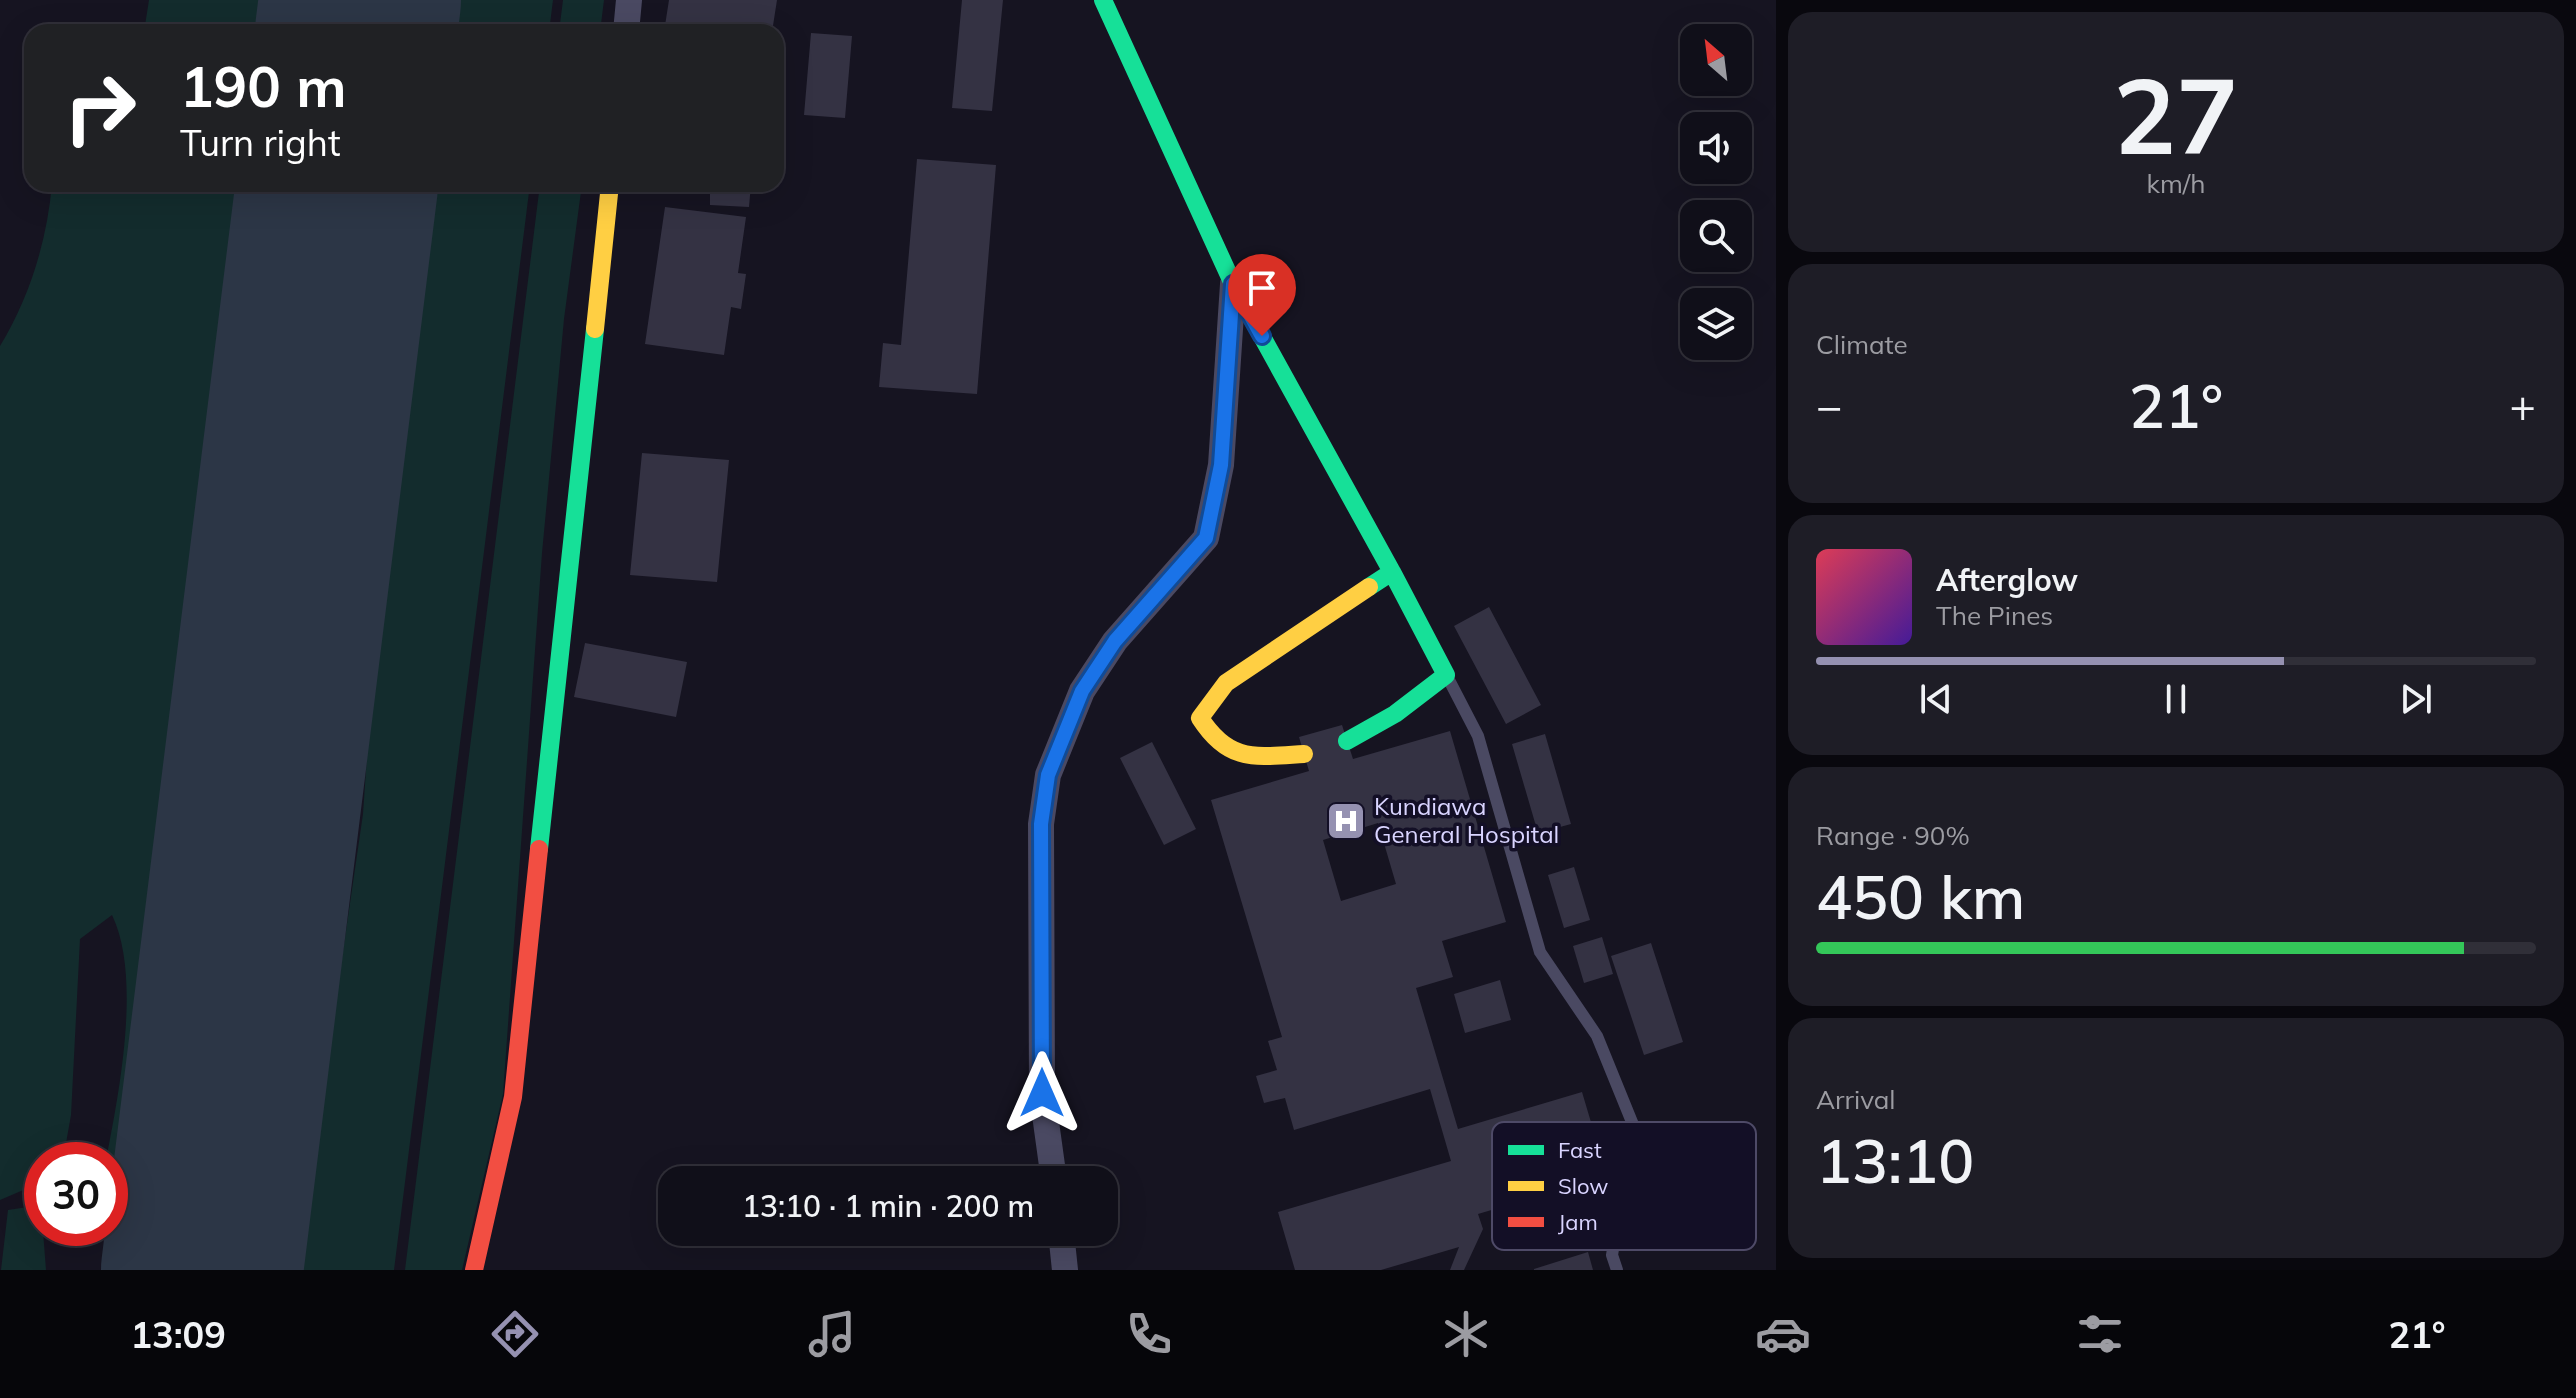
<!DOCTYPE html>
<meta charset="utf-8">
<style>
body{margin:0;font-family:Mulish,sans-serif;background:#1e1d26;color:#f1f3f6;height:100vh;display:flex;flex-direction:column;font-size:30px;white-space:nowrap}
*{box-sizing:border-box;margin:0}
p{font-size:26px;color:#9c9ca2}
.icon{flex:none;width:44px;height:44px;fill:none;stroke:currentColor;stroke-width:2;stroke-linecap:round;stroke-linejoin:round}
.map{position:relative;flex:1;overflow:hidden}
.panel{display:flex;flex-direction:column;gap:12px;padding:12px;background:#09080e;width:800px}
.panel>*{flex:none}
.top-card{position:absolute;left:24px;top:24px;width:760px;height:168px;border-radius:24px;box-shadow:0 8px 32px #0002,0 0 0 2px #302f38;background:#202124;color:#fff;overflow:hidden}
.needle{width:52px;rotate:332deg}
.controls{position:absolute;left:1680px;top:24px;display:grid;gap:16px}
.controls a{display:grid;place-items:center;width:72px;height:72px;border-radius:16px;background:#100f19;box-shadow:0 8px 32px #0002,0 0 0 2px #302f38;font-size:40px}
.speed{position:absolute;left:24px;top:1142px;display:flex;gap:16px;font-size:40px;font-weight:700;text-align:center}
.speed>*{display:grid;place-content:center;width:104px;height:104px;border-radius:50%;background:#100f19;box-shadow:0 8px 32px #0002,0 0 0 2px #302f38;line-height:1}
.speed .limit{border:12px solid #d22;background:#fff;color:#111}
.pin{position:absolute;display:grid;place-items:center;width:68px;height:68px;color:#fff;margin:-82px -34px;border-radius:50% 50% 50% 0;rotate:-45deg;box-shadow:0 0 8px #0007}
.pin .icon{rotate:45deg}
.me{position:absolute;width:88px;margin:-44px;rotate:0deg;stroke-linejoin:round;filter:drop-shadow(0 0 6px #0008)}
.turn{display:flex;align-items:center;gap:28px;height:168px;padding:0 24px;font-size:36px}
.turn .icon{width:104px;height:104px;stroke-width:2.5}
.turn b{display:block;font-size:56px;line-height:68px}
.big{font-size:60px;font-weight:600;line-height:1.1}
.panel .tile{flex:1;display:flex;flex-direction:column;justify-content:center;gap:12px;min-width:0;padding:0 28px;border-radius:24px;background:#1e1d26}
.panel .dial{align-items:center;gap:0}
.dial b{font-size:104px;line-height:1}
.song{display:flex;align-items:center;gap:24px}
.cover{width:96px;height:96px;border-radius:12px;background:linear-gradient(135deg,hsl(350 70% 55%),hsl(260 70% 35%))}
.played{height:8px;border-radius:4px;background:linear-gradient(90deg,#9591b1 65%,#302f38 65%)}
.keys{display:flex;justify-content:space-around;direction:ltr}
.heat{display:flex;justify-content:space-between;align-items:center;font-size:44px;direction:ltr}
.charge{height:12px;border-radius:6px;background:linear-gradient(90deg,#34c759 90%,#302f38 0)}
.trip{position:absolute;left:658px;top:1166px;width:460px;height:80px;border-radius:24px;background:#100f19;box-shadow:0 8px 32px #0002,0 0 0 2px #302f38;font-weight:600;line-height:80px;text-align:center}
.menu{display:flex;height:128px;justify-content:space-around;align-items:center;background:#06060a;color:#9c9ca2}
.menu .icon{width:56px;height:56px}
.menu .selected{color:#9591b1}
.menu b{font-size:36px;color:#f1f3f6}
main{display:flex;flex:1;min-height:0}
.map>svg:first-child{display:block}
.green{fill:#132c2d}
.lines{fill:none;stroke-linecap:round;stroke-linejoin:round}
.runway{stroke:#2c3646;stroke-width:202}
.building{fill:#343243;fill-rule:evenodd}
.lane{stroke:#4a4962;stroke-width:12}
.street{stroke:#4a4962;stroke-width:26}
.fast{stroke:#16e098;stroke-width:18}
.slow{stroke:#ffcf43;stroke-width:18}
.jam{stroke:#f24e42;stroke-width:18}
.route-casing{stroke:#114b97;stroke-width:20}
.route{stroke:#1a73e8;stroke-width:14}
.labels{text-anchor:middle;stroke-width:7;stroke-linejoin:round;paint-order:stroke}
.poi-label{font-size:24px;fill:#d9d4ff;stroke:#130f26;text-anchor:start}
.key{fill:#130f26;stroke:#4e4a67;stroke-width:2}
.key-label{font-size:22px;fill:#d9d4ff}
</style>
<main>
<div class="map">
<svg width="1776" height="1270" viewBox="0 0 1776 1270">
<rect width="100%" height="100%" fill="#161421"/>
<path class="green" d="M 149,0 L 289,0 L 285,32 L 144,32 Z
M 450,0 L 553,0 L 549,32 L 446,32 Z
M 563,0 L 604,0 L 600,32 L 559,32 Z
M 52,184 L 266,184 L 146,1162 L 110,1181 L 110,1160 L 106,1160 C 119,1093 142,977 112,915 L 80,939 L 71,1115 L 63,1160 L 42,1160 L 42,1182 L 0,1200 L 0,346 C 30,297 47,240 52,184 Z
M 430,184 L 530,184 L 394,1270 L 300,1270 L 307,1199 L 363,814 L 377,609 Z
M 540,184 L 582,184 L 564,319 L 542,553 L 503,1094 L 462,1270 L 405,1270 Z
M 41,1205 L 46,1270 L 1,1270 L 8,1210 Z"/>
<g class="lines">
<path class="runway" d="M 356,32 L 360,0
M 202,1270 L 337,184"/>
</g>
<path class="building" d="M 669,0 L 777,0 L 772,32 L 664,32 Z
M 962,0 L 1003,0 L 992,111 L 952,108 Z
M 811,33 L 852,36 L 845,118 L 804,115 Z
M 917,159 L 996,165 L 977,394 L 879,387 L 883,343 L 901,345 Z
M 672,184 L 751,184 L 749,207 L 710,205 L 710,190 L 672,188 Z
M 665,207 L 746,217 L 738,273 L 746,274 L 741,309 L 731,307 L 724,355 L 645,344 Z
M 642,453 L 729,460 L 717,582 L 630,575 Z
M 1489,607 L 1541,705 L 1506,724 L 1454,626 Z
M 585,643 L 687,662 L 676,717 L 574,697 Z
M 1342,725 L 1353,759 L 1450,731 L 1506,922 L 1442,941 L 1453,977 L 1416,988 L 1458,1129 L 1582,1092 L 1607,1176 L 1478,1214 L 1483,1229 L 1464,1270 L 1450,1270 L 1459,1247 L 1381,1270 L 1295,1270 L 1278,1212 L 1451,1161 L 1430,1089 L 1294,1130 L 1285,1098 L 1264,1103 L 1256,1076 L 1277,1070 L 1268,1041 L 1282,1037 L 1211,800 L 1309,771 L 1299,737 ZM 1378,823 L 1396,884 L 1341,901 L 1323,840 Z
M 1545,734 L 1571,824 L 1538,833 L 1512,744 Z
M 1152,742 L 1196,829 L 1164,845 L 1120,758 Z
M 1574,867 L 1590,920 L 1564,928 L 1548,875 Z
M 1602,937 L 1613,974 L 1584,983 L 1573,946 Z
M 1651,943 L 1683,1042 L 1644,1055 L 1611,956 Z
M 1500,980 L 1511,1020 L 1465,1033 L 1454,994 Z
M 1588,1252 L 1593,1270 L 1534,1270 L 1534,1269 Z"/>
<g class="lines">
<path class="lane" d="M 1448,678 L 1478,736 L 1540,952 L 1597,1036 L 1634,1127 L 1612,1255 L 1617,1270"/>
<path class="street" d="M 626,32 L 629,0
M 1054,1180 L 1042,1093 L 1041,824 L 1048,775 L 1082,691 L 1115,641 L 1206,538 L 1221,465 L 1233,284
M 1061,1232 L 1065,1270"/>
<path class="fast" d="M 1103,0 L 1233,284 L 1392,572 L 1369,587
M 1347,741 L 1395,714 L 1446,675 L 1392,572
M 539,849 L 595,329"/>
<path class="slow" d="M 595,329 L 610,184
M 1304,754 C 1255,757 1229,763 1200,718 L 1226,683 L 1369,587"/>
<path class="jam" d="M 474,1270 L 513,1097 L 539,849"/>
</g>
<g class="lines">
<defs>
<path id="route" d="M 1042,1093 L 1041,824 L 1048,775 L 1082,691 L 1115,641 L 1206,538 L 1221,465 L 1233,284 L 1262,336"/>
</defs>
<use href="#route" class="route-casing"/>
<use href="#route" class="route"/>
</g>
<defs>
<symbol id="hospital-square" viewBox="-11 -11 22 22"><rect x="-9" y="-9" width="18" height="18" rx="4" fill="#9591b1" stroke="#130f26"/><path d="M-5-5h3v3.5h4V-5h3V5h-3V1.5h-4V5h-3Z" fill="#fff"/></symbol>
</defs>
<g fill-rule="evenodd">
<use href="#hospital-square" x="1324" y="799" width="44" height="44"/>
</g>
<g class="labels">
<g class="poi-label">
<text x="1374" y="815">Kundiawa<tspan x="1374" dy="28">General Hospital</tspan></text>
</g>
</g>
<rect x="1492" y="1122" width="264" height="128" rx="12" class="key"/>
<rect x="1508" y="1145" width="36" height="10" fill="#16e098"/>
<rect x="1508" y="1181" width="36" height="10" fill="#ffcf43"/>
<rect x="1508" y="1217" width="36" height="10" fill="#f24e42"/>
<g class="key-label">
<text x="1558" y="1158">Fast</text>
<text x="1558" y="1194">Slow</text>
<text x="1558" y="1230">Jam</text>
</g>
</svg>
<div class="controls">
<a><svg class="needle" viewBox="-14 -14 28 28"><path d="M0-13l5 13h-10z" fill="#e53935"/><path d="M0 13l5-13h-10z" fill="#9c9ca2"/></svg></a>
<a><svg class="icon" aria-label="sound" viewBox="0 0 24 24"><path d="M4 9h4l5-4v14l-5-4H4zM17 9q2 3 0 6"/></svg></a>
<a><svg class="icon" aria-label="search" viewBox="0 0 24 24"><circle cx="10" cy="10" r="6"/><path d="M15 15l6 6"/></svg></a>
<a><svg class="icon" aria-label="layers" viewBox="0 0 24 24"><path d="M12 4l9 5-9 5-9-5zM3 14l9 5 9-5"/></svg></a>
</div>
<div class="speed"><div class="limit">30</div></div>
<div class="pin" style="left:1262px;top:336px;background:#d93025"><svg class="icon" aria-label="arrive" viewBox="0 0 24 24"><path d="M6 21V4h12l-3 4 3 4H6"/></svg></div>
<svg class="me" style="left:1042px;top:1093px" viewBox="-20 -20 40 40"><path d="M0-17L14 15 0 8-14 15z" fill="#1a73e8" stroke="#fff" stroke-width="4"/></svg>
<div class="trip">13:10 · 1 min · 200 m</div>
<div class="top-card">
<div class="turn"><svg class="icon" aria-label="right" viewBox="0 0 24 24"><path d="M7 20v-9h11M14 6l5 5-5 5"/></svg><div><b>190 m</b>Turn right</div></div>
</div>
</div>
<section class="panel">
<div class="tile dial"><b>27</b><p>km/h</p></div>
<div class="tile"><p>Climate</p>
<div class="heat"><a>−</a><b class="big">21°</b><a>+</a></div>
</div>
<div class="tile">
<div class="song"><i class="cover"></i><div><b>Afterglow</b><p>The Pines</p></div></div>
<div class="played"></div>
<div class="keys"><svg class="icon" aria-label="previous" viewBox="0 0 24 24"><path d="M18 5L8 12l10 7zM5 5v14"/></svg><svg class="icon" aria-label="pause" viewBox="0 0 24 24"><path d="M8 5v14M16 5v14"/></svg><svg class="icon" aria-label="next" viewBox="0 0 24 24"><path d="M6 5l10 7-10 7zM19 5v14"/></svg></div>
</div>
<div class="tile"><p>Range · 90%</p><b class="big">450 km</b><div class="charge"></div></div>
<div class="tile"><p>Arrival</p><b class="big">13:10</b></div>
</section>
</main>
<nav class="menu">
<b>13:09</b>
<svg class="icon selected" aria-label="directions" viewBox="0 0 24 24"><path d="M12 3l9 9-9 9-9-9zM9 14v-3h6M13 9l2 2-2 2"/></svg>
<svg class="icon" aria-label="music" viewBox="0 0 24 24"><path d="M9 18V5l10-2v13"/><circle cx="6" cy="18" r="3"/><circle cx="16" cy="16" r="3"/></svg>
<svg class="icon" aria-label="phone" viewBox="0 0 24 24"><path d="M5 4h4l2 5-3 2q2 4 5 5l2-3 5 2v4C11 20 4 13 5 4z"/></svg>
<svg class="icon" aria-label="climate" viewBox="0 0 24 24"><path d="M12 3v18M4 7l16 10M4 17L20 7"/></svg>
<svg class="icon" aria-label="car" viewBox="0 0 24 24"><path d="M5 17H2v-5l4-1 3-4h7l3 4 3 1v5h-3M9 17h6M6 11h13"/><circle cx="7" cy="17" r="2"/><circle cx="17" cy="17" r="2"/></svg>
<svg class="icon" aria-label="filters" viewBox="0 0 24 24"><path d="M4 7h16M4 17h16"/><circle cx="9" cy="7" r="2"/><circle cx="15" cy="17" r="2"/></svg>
<b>21°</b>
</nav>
